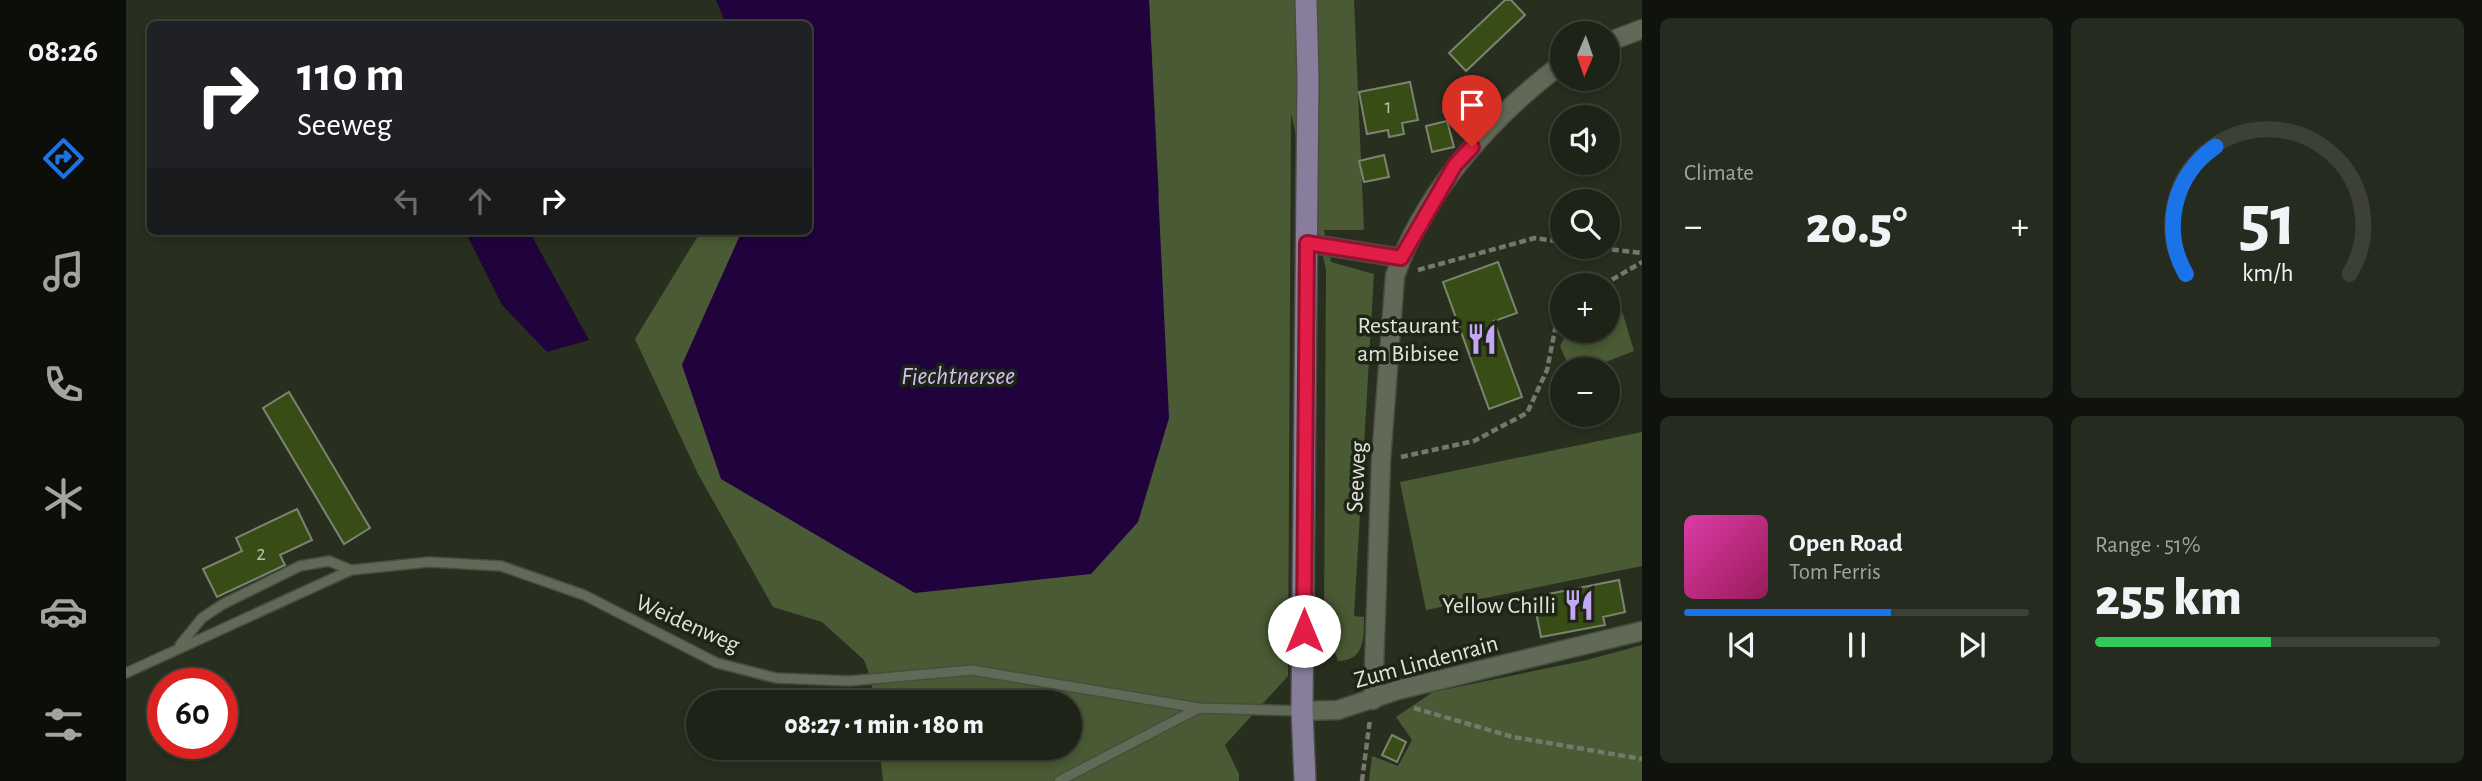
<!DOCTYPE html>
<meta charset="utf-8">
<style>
body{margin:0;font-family:"Alegreya Sans",sans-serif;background:#262b20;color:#f1f3f6;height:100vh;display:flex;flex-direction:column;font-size:26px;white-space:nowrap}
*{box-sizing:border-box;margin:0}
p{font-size:23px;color:#a1a4a1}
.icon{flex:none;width:38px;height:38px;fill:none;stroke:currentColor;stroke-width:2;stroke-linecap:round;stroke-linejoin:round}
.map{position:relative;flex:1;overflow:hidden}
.drawer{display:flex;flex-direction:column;gap:18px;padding:18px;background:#10130d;width:840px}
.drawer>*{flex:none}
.top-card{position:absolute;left:21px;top:21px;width:665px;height:214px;border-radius:10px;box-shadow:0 4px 10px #0003,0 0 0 2px #3c4036;background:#202124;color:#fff;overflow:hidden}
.needle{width:46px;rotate:182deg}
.fabs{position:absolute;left:1424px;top:21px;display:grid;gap:14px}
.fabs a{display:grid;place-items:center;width:70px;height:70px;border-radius:50%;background:#1e2317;box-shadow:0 4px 10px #0003,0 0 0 2px #3c4036;font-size:35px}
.speed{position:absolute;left:21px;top:668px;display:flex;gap:14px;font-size:35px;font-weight:700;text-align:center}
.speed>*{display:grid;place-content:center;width:91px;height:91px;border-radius:50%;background:#1e2317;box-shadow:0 4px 10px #0003,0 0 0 2px #3c4036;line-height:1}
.speed .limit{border:10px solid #d22;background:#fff;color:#111}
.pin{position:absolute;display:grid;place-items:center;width:60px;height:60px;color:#fff;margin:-72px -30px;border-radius:50% 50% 50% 0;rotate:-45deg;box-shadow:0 0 7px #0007}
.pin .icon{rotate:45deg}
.me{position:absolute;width:77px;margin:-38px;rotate:0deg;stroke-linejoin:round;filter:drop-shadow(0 0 5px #0008)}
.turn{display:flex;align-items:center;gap:24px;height:147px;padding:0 35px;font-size:32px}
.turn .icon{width:91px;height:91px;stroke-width:2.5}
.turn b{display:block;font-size:49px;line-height:60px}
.lanes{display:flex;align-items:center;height:66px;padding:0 35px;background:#0003;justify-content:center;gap:35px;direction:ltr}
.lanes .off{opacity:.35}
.big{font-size:52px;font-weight:800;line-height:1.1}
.drawer .card{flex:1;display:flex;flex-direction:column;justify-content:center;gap:10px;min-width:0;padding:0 24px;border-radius:10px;background:#262b20}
.drawer .dial{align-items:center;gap:0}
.dial svg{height:182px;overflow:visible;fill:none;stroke:#3c4036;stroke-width:7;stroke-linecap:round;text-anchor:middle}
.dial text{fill:#f1f3f6;stroke:none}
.song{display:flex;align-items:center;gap:21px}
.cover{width:84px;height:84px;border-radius:10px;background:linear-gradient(135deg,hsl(320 70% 55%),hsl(330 70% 35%))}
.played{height:7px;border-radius:4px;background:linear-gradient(90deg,#1a73e8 60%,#3c4036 60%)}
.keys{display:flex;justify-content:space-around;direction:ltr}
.heat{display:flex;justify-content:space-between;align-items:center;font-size:38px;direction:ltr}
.charge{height:10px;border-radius:5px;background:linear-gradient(90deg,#34c759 51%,#3c4036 0)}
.drawer .tiles{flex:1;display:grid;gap:18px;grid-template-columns:repeat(2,1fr)}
.trip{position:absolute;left:560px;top:690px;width:396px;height:70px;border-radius:35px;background:#1e2317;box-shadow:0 4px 10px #0003,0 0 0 2px #3c4036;font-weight:800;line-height:70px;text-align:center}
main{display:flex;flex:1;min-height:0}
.tabs{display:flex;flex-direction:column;width:126px;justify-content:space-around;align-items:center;background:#0c0e09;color:#a1a4a1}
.tabs .icon{width:49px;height:49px}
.tabs .on{color:#1a73e8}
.tabs b{font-size:32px;color:#f1f3f6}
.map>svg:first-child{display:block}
.green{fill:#4a5a34}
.water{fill:#20023d}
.building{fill:#384c16;stroke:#7b8471;stroke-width:2}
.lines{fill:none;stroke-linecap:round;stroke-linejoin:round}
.lane-casing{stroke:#474d3f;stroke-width:12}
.street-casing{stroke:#474d3f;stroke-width:21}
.primary-casing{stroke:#474d3f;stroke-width:24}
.path{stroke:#73796b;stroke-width:4.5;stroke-dasharray:7 3.5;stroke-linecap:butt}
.lane{stroke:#616957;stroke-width:9}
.street{stroke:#616957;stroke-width:18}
.primary{stroke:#887d9b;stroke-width:21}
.route-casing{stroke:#92132f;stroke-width:18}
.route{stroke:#e11d48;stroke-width:12}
.labels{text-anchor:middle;stroke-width:7;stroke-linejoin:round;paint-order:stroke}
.number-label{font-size:21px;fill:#b6bfaa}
.poi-label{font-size:24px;fill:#e0e5db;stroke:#1e2516;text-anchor:end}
.street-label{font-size:24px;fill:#e0e5db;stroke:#1e2516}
.water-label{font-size:26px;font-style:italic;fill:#d4c0f8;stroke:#1e2516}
</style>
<main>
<nav class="tabs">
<b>08:26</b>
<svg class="icon on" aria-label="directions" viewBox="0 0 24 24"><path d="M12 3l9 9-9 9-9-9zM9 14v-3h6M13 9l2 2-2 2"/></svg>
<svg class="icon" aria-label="music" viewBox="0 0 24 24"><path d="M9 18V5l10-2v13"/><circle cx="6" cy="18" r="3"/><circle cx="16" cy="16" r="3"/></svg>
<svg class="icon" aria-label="phone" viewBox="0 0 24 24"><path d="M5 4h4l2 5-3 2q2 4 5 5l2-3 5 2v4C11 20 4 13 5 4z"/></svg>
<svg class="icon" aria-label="climate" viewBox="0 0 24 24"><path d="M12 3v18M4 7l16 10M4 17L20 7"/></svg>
<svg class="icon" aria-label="car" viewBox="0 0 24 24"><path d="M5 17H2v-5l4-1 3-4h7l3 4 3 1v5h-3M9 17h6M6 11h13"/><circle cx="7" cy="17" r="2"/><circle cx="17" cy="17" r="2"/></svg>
<svg class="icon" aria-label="filters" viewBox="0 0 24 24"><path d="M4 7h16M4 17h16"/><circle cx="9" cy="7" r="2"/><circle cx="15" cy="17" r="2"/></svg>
</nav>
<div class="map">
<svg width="1516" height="781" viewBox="0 0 1516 781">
<rect width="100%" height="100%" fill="#282f1f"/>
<path class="green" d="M 1023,0 L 1228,0 L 1238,230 L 1198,230 L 1205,262 L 1248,274 L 1228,616 L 1238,617 C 1238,639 1238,661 1212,661 L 1198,622 L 1200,270 L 1165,113 L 1162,676 L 1099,745 L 1113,774 L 1113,781 L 757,781 L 753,747 L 943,747 L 943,702 L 748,702 L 745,679 L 738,660 L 696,622 L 647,607 L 572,474 L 509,339 L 575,231 L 616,231 L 556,365 L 1033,196 Z
M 1491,294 L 1508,351 L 1462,369 L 1444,369 L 1434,346 L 1442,331 L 1482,331 L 1482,299 Z
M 1516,432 L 1516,566 L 1300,610 L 1274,482 Z
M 1516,645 L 1516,781 L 1243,781 L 1246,756 L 1272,766 L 1286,740 L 1270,717 L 1307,692 L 1461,660 Z"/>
<path class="water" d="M 590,0 L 1023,0 L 1043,418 L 1012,522 L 965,574 L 789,593 L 595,479 L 556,365 L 616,231 L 682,231 L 682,24 L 600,24 Z
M 339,231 L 403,231 L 463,340 L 421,352 L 376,305 Z"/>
<path class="building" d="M 1379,0 L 1385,0 L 1399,15 L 1340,71 L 1323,53 Z
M 1284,82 L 1292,120 L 1276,123 L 1278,134 L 1263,137 L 1262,130 L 1241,134 L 1233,92 Z
M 1344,82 L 1367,101 L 1340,132 L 1317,112 Z
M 1321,121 L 1328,147 L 1306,152 L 1300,126 Z
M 1258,155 L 1263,177 L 1238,182 L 1233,161 Z
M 1372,262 L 1391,313 L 1368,321 L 1396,397 L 1363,409 L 1317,282 Z
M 163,392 L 244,528 L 218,544 L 137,408 Z
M 171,509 L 186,540 L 154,555 L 159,565 L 91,597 L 77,569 L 116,551 L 110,538 Z
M 1493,580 L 1499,612 L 1477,617 L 1479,625 L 1415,637 L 1407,597 Z
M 1266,735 L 1280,742 L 1271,762 L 1256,755 Z"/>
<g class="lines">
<defs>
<path id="lane" d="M 54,645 L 76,618 L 97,604 L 174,566 L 203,561 L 225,570
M 0,673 L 225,570 L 303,562 L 375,566 L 458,595 L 591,663 L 650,678 L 723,681 L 846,670 L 1073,708 L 1176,711
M 933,781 L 1073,708"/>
<path id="street" d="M 1482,42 L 1516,29
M 1181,243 L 1275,258
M 1247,700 L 1255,460 L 1269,276 C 1298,192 1366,116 1437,63
M 1176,711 L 1212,710 L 1272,690 L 1516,631"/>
<path id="primary" d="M 1179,781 L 1176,711 L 1182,78 L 1180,0"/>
</defs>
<use href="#lane" class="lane-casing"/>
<use href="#street" class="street-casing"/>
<use href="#primary" class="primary-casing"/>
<path class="path" d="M 1465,247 L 1516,253
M 1292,270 L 1409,238 L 1437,242
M 1477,285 L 1516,262
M 1275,457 L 1348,441 L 1401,413 L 1421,370 L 1430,325 L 1437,319
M 1288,708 L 1387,737 L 1516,759
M 1236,781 L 1244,719"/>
<use href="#lane" class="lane"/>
<use href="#street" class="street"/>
<use href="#primary" class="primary"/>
</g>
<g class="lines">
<defs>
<path id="route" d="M 1178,631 L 1181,243 L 1275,258 L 1329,165 L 1346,147"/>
</defs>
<use href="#route" class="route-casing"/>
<use href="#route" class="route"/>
</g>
<defs>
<symbol id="restaurant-bare" viewBox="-9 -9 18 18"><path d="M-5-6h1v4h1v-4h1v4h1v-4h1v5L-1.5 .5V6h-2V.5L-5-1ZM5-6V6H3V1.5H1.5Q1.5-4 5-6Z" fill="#c3a7f2" stroke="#1e2516" stroke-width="2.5" paint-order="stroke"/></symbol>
</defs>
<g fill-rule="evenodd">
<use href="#restaurant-bare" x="1334" y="317" width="44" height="44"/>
<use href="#restaurant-bare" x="1431" y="583" width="44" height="44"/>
</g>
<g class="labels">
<g class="number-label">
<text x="1262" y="113">1</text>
<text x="135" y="560">2</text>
</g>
<g class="poi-label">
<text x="1333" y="333">Restaurant<tspan x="1333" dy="28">am Bibisee</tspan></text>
<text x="1430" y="613">Yellow Chilli</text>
</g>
<g class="street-label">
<text transform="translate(1230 477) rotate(-87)" y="8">Seeweg</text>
<text transform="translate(562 623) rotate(24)" y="8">Weidenweg</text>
<text transform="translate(1300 661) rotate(-15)" y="8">Zum Lindenrain</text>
</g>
<g class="water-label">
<text x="832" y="384">Fiechtnersee</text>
</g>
</g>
</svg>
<div class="fabs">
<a><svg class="needle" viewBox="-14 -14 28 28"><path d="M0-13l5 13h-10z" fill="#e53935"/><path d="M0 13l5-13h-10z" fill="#a1a4a1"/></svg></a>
<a><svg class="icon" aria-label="sound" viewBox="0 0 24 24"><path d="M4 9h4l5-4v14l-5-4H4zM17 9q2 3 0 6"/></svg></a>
<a><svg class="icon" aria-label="search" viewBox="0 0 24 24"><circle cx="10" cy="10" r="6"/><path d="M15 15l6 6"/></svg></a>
<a>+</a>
<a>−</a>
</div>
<div class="speed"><div class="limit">60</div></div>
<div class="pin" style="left:1346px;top:147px;background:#d93025"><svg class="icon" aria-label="arrive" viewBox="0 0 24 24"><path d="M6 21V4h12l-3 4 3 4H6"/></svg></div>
<svg class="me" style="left:1178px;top:631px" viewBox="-20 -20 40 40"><circle r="19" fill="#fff"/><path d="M0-13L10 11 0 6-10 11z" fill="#e11d48"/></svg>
<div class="trip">08:27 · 1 min · 180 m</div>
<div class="top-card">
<div class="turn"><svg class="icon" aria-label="right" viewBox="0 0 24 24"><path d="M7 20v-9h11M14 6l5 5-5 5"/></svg><div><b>110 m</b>Seeweg</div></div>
<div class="lanes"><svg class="icon off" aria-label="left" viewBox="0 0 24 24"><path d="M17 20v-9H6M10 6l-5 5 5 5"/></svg><svg class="icon off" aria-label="ahead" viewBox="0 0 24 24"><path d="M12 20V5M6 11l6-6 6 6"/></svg><svg class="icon" aria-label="right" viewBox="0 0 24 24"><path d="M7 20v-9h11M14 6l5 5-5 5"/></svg></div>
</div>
</div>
<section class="drawer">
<div class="tiles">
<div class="card"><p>Climate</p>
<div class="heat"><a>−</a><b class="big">20.5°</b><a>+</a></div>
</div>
<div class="card dial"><svg viewBox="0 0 100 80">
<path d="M14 69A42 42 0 1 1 86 69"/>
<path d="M14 69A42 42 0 0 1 27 13" stroke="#1a73e8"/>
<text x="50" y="56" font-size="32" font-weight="700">51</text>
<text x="50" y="72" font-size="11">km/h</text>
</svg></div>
<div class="card">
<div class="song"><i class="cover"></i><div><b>Open Road</b><p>Tom Ferris</p></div></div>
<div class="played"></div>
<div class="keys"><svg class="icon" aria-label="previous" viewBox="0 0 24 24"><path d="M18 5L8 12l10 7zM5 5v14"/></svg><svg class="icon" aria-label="pause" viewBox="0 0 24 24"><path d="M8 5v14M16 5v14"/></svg><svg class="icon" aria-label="next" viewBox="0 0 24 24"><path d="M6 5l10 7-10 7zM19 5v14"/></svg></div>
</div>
<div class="card"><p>Range · 51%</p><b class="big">255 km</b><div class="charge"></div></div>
</div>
</section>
</main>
